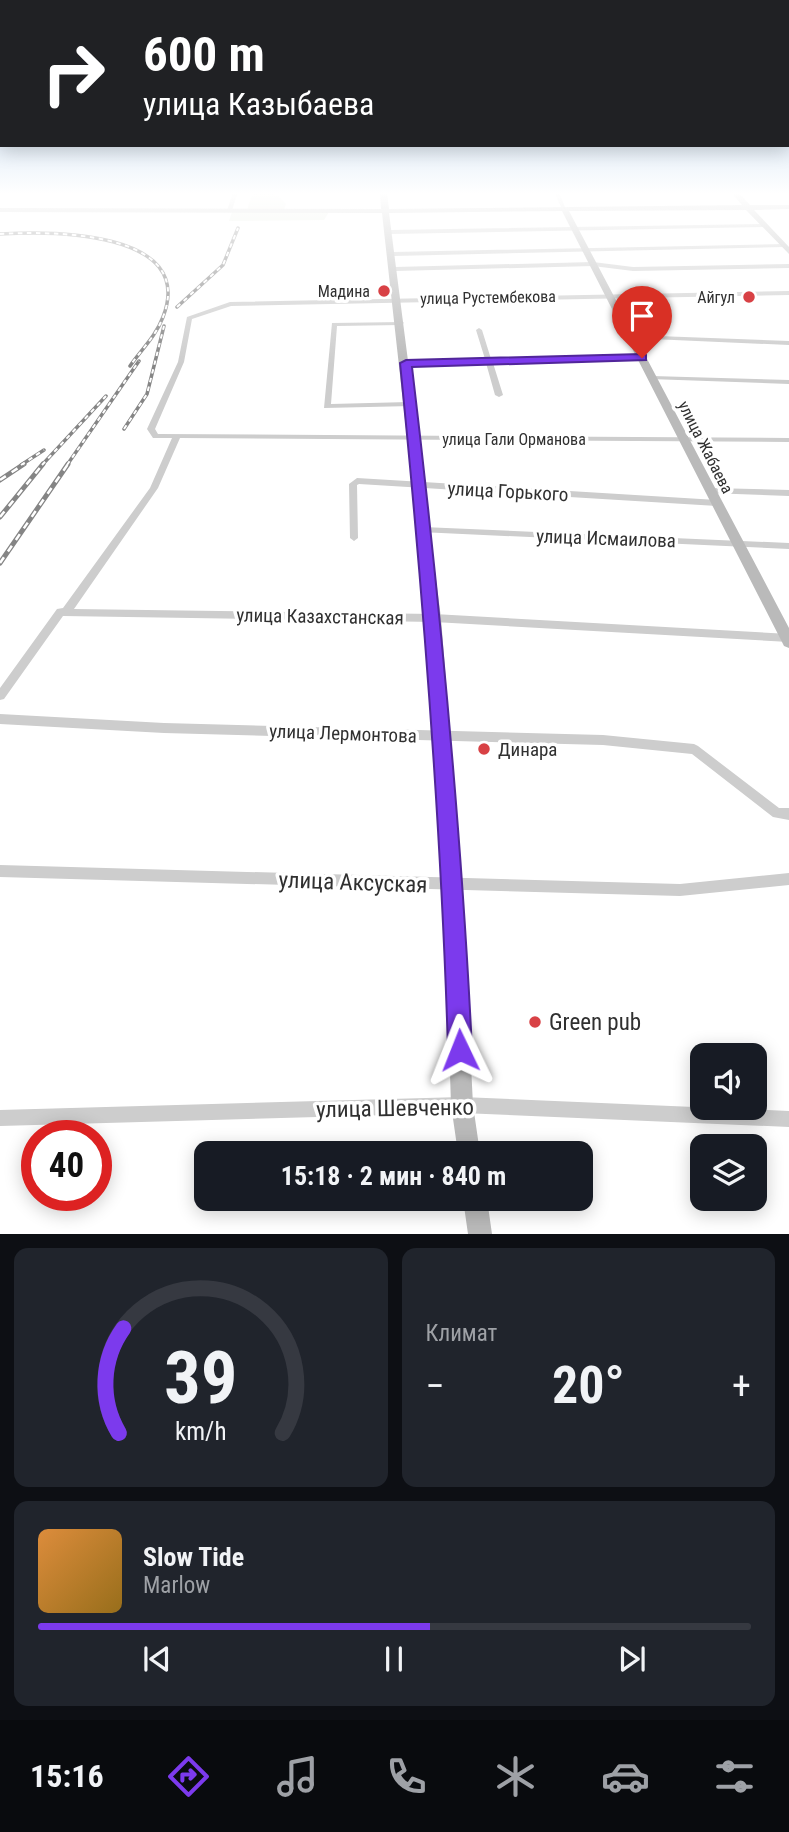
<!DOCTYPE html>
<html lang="ru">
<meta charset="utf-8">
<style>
body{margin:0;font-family:"Roboto Condensed",sans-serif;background:#20242c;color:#f1f3f6;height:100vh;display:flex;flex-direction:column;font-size:26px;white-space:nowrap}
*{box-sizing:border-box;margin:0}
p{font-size:23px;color:#9ea1a6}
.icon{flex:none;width:38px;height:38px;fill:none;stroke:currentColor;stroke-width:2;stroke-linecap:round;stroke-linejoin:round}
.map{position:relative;height:1234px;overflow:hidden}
.side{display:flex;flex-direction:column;gap:14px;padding:14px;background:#0d0f14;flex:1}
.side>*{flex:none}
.top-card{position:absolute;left:0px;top:0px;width:789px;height:147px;box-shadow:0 4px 18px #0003;background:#202124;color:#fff;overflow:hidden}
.buttons{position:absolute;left:690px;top:1043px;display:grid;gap:14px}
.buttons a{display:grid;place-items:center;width:77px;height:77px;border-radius:14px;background:#171b24;box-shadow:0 4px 18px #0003;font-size:35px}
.speed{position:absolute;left:21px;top:1120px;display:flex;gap:14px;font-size:35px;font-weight:700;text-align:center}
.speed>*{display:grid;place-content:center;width:91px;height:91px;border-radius:50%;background:#171b24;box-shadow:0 4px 18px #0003;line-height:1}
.speed .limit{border:10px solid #d22;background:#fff;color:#111}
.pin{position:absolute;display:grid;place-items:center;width:60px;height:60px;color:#fff;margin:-72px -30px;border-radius:50% 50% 50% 0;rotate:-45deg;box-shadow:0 0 7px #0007}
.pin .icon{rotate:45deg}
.me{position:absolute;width:77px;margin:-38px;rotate:358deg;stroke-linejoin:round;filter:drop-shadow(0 0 5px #0008)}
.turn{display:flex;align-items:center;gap:24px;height:147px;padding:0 28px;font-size:32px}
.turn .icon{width:91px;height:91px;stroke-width:2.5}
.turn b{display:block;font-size:49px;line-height:60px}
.big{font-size:52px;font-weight:700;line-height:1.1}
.side .widget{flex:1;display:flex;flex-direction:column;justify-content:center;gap:10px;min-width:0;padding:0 24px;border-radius:14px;background:#20242c}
.side .dial{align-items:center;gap:0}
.dial svg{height:182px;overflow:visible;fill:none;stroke:#363941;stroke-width:7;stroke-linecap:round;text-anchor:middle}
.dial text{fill:#f1f3f6;stroke:none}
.song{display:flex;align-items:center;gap:21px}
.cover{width:84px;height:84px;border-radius:10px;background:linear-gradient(135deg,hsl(30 70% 55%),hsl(40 70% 35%))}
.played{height:7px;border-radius:4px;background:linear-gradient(90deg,#7c3aed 55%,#363941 55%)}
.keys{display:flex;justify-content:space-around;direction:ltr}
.heat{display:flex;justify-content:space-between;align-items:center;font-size:38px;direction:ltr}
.side .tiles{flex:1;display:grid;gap:14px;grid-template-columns:1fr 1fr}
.widget:last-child{grid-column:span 2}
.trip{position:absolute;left:194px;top:1141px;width:399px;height:70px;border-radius:14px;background:#171b24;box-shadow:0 4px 18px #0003;font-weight:700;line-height:70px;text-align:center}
.menu{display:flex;height:112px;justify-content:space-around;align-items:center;background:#090b0e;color:#9ea1a6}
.menu .icon{width:49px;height:49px}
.menu .selected{color:#7c3aed}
.menu b{font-size:32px;color:#f1f3f6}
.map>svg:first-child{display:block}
.green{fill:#e5ebdf}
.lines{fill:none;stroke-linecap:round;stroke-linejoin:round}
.street{fill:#cdcdcd;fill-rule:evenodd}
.secondary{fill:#bababa;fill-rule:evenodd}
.rail-far1-casing{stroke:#858585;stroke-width:3.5}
.rail-casing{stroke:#858585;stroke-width:5}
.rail-far1{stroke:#fff;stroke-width:2;stroke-dasharray:4.5;stroke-linecap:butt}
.rail{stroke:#fff;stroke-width:2.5;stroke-dasharray:7;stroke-linecap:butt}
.route{fill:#7c3aed;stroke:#51269a;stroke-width:2}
.poi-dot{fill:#d84145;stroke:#fff;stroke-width:2.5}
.labels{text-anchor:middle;stroke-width:7;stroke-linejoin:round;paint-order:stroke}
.far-poi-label{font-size:16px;fill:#303030;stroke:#fff;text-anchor:end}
.far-street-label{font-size:16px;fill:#303030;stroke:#fff}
.street-label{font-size:19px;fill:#303030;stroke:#fff}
.poi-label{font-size:19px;fill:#303030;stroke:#fff;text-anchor:start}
.near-street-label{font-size:23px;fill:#303030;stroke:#fff}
.near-poi-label{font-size:23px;fill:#303030;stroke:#fff;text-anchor:start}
</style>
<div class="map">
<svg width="789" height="1234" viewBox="0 0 789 1234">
<rect width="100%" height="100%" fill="#fff"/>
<path class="green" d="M 253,192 L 274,192 L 286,204 L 284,210 L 247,210 Z
M 232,212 L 329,212 L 324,220 L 229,221 Z"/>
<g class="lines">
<path class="street" d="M 233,192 L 238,192 L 232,210 L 227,211 Z
M 554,192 L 559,192 L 566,210 L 562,209 Z
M 765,224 L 767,225 L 767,227 L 390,234 L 387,232 L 390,230 Z
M 785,244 L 785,246 L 783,247 L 393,256 L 390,254 L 393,252 Z
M 593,262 L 633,267 L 789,264 L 789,268 L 633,271 L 593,266 L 395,271 L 392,269 L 395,267 Z
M 789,291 L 789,295 L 231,306 L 192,319 L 184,362 L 155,429 L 158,434 L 789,438 L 789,442 L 180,438 L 158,488 L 74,609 L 434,614 L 789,634 L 789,642 L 434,622 L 63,616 L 4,699 L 0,700 L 0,688 L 57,609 L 63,608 L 150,488 L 172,438 L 153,438 L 147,429 L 178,362 L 187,317 L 230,302 Z
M 403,322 L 404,323 L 401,325 L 337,326 L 331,404 L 409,402 L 413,404 L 412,406 L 324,408 L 332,323 Z
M 479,328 L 482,330 L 491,359 L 642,356 L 645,358 L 642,360 L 493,363 L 503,395 L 499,397 L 495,395 L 486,363 L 406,365 L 403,363 L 406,361 L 485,359 L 476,330 Z
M 631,335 L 789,341 L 789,345 L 629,338 L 629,336 Z
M 652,376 L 789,380 L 789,384 L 650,379 L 650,377 Z
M 357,478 L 717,500 L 721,503 L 717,506 L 359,484 L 357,485 L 358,538 L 354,541 L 350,538 L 349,484 Z
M 711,488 L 789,490 L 789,496 L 708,493 L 707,491 Z
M 423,527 L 789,543 L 789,549 L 420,532 L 419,530 L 420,528 Z
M 0,714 L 164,723 L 603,735 L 694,744 L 698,746 L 779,808 L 789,808 L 789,820 L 773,817 L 692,754 L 603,745 L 164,733 L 0,724 Z
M 0,865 L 680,884 L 789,873 L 789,885 L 680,896 L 0,877 Z
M 462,1097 L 789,1111 L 789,1127 L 462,1113 L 0,1126 L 0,1110 Z"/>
<path class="secondary" d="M 380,192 L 387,192 L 389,209 L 742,205 L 731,192 L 738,192 L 750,205 L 789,205 L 789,209 L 754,210 L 789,247 L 789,254 L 746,210 L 569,211 L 789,628 L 789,648 L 784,646 L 782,642 L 562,211 L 389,213 L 441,618 L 462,885 L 473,1105 L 480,1153 L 458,1153 L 451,1105 L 444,885 L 427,618 L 382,213 L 0,212 L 0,208 L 381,209 Z
M 463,1199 L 487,1199 L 492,1234 L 468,1234 Z"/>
<defs>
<path id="rail-far1" d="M 0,234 C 50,231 197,230 163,317 C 156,336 141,350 130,366
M 177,307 L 223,265 L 238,228
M 124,429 L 147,394 L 164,326
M 21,465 L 44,450
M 42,465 L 106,396
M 67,465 L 139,361"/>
<path id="rail" d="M 0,480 L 24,464
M 0,517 L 43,464
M 0,563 L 68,464"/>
</defs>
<use href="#rail-far1" class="rail-far1-casing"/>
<use href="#rail" class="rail-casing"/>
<use href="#rail-far1" class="rail-far1"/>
<use href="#rail" class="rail"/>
</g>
<linearGradient id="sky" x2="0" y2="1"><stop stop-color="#9dc4e9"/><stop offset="0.53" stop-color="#fff"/><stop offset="1" stop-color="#fff" stop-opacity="0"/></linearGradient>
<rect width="789" height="365" fill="url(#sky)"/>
<path class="route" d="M 642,354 L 646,355 L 646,360 L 412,367 C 439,594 461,821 472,1050 L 468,1059 L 460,1062 L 451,1059 L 448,1050 C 441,820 423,592 400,363 L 406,360 Z"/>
<g class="poi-dot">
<circle cx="384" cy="291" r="7"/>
<circle cx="749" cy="297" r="7"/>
<circle cx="484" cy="749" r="7"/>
<circle cx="535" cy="1022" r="7"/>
</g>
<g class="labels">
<g class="far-poi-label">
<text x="370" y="297">Мадина</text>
<text x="735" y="303">Айгул</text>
</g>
<g class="far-street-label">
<text transform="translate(488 297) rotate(-1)" y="6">улица Рустембекова</text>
<text x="514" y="445">улица Гали Орманова</text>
<text transform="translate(706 447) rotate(63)" y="6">улица Жабаева</text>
</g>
<g class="street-label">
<text transform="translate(508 491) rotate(3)" y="7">улица Горького</text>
<text transform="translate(606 538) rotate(2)" y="7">улица Исмаилова</text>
<text transform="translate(320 616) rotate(1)" y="7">улица Казахстанская</text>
<text transform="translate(343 733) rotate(2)" y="7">улица Лермонтова</text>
</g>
<g class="poi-label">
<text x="498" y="756">Динара</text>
</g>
<g class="near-street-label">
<text transform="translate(353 882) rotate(2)" y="8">улица Аксуская</text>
<text transform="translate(395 1108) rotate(-1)" y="8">улица Шевченко</text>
</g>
<g class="near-poi-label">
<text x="549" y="1030">Green pub</text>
</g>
</g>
</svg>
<div class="buttons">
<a><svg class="icon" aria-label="sound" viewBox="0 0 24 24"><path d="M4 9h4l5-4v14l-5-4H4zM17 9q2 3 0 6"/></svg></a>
<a><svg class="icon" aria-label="layers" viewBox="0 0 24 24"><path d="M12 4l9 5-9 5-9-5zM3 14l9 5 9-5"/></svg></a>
</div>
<div class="speed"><div class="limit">40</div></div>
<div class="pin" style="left:642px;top:358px;background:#d93025"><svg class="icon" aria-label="arrive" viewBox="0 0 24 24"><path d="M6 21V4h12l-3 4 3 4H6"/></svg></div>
<svg class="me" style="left:460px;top:1050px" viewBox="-20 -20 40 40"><path d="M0-17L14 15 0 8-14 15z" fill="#7c3aed" stroke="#fff" stroke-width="4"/></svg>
<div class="trip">15:18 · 2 мин · 840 m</div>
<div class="top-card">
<div class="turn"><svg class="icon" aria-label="right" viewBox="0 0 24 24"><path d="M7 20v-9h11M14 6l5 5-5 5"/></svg><div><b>600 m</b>улица Казыбаева</div></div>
</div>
</div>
<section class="side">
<div class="tiles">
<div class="widget dial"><svg viewBox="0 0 100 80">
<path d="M14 69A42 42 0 1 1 86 69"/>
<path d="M14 69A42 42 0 0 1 16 23" stroke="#7c3aed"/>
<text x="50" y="56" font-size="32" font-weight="700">39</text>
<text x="50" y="72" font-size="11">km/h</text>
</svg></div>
<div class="widget"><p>Климат</p>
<div class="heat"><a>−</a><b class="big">20°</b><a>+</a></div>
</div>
<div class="widget">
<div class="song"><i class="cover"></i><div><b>Slow Tide</b><p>Marlow</p></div></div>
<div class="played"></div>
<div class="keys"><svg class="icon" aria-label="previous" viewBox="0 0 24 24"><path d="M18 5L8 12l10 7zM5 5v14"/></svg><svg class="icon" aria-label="pause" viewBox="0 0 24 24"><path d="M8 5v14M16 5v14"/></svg><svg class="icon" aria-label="next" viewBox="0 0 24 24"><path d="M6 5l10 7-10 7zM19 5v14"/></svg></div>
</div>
</div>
</section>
<nav class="menu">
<b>15:16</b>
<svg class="icon selected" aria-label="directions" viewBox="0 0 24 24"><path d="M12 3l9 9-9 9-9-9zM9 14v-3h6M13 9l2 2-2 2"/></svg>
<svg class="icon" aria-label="music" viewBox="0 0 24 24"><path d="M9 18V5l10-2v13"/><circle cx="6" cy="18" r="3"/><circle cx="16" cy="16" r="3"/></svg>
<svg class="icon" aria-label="phone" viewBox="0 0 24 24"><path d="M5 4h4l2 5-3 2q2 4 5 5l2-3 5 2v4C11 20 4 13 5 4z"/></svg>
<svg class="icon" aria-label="climate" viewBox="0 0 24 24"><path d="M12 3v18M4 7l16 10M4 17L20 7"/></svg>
<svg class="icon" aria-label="car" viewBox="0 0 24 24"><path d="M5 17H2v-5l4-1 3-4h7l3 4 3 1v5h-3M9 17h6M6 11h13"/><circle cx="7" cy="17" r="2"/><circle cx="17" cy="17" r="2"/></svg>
<svg class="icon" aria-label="filters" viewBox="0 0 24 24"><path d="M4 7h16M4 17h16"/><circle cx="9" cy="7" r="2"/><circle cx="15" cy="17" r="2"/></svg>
</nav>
